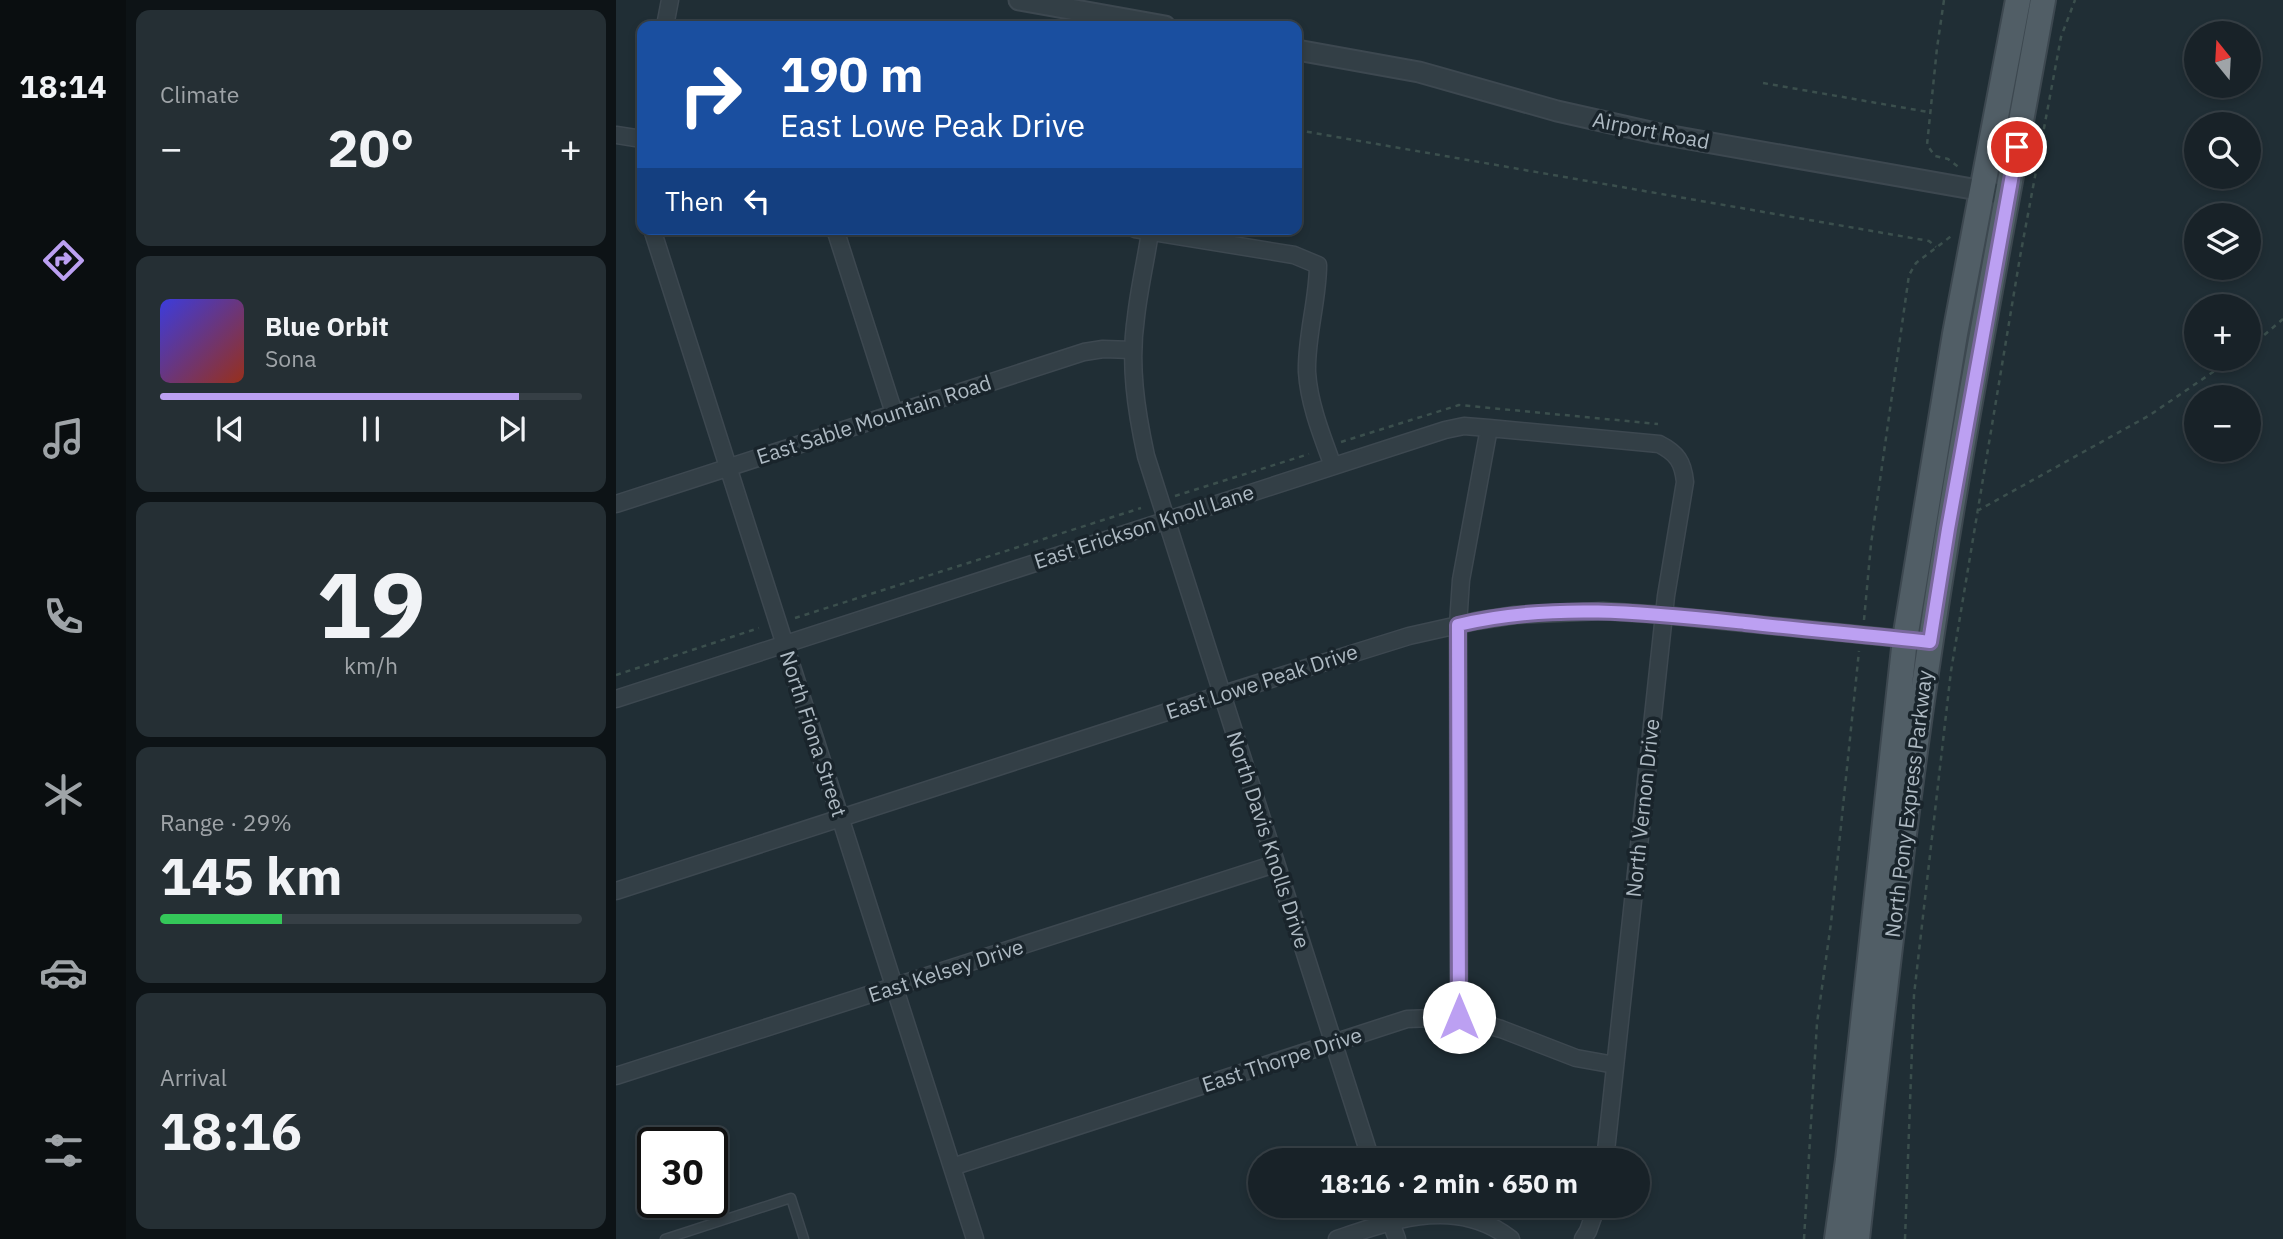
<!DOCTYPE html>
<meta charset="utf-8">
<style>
body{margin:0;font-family:"IBM Plex Sans",sans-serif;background:#252f34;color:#f1f3f6;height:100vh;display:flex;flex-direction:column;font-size:26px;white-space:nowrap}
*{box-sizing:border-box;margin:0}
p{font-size:23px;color:#9fa4a8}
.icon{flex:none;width:38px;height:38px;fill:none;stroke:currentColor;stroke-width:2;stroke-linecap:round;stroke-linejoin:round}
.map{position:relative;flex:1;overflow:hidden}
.drawer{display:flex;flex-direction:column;gap:10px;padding:10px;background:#0d1316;width:490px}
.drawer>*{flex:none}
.banner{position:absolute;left:21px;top:21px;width:665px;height:214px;border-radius:14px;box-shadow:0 4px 10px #0003,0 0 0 2px #363f45;background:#1a4fa0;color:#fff;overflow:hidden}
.needle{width:46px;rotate:342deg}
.fabs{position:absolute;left:1568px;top:21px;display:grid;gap:14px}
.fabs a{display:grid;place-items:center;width:77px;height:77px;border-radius:50%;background:#182228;box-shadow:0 4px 10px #0003,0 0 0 2px #363f45;font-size:35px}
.speed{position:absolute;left:21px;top:1127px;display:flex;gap:14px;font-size:35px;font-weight:700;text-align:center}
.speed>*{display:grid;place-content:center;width:91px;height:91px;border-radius:50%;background:#182228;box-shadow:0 4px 10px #0003,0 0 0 2px #363f45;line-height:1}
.speed .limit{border:4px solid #111;border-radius:10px;background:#fff;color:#111}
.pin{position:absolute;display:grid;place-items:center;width:60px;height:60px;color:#fff;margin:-30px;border:4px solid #fff;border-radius:50%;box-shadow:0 2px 7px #0007}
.me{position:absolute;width:77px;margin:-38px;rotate:0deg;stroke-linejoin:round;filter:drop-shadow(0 0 5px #0008)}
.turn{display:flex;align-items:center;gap:24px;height:147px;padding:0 28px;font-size:32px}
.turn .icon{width:91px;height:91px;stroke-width:2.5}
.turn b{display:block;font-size:49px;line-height:60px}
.then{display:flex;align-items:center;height:66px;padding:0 28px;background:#0003;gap:14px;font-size:26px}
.big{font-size:52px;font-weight:700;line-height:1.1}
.drawer .tile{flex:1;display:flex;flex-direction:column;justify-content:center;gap:10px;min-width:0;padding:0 24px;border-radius:14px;background:#252f34}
.drawer .dial{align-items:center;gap:0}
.dial b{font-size:91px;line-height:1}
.song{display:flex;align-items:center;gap:21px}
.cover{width:84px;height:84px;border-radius:10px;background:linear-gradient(135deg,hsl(240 70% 55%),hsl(10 70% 35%))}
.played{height:7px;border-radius:4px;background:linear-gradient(90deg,#bca0f2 85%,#363f45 85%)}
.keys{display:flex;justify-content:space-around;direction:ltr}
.heat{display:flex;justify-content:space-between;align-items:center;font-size:38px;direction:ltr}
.charge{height:10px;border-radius:5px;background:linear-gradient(90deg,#34c759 29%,#363f45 0)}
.trip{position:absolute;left:632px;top:1148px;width:402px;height:70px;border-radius:35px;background:#182228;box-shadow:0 4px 10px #0003,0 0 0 2px #363f45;font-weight:700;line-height:70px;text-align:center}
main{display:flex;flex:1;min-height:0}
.dock{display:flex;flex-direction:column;width:126px;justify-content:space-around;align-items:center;background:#0a0e10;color:#9fa4a8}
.dock .icon{width:49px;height:49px}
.dock .current{color:#bca0f2}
.dock b{font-size:32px;color:#f1f3f6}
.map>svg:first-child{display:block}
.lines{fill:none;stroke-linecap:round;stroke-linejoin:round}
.service-casing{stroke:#3d4850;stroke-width:11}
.minor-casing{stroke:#3d4850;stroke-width:19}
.tertiary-casing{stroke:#3d4850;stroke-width:23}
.primary-casing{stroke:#3d4850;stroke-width:28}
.path{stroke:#3b4f4d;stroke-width:2.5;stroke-dasharray:5 5;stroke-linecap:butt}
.service{stroke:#333f46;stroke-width:8}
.minor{stroke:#333f46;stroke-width:16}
.tertiary{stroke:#333f46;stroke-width:19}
.primary{stroke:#515e66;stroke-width:24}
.route-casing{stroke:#7a689d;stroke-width:18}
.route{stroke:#bca0f2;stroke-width:12}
.labels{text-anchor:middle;stroke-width:7;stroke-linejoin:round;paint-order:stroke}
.street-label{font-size:21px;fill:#aebac3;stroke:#19242b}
</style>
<main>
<nav class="dock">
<b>18:14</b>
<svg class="icon current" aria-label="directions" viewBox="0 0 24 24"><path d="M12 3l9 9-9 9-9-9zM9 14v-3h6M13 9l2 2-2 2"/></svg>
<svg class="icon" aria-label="music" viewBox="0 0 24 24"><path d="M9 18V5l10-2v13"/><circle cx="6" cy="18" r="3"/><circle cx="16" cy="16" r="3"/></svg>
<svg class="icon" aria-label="phone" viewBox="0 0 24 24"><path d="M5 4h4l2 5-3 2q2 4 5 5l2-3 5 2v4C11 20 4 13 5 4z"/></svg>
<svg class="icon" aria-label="climate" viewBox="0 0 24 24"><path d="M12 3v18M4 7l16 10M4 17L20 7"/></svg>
<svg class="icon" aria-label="car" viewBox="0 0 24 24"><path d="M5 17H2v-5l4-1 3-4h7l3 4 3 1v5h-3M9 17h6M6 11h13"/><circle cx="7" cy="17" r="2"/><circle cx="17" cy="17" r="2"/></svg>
<svg class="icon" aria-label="filters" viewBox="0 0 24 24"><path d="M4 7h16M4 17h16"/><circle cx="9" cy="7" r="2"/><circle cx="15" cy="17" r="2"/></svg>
</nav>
<section class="drawer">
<div class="tile"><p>Climate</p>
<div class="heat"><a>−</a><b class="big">20°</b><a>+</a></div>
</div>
<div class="tile">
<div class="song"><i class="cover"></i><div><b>Blue Orbit</b><p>Sona</p></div></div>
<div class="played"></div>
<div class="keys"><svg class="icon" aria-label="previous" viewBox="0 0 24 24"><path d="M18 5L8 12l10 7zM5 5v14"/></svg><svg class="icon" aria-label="pause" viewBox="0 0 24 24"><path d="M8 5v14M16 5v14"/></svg><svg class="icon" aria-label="next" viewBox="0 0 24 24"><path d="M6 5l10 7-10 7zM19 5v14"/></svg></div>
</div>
<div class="tile dial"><b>19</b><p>km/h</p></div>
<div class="tile"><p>Range · 29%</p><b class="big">145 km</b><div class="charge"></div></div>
<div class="tile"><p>Arrival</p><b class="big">18:16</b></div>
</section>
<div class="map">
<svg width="1667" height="1239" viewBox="0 0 1667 1239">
<rect width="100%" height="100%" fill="#202e35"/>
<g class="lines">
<defs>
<path id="service" d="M 49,1239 L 175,1198 L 188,1239"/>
<path id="minor" d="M 49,26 L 54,0
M 0,135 L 26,139
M 36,229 L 359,1239
M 219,229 L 278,413
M 519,229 L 678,255 L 702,265 C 702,300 690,336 691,372 C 693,404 706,436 717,466
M 534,232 C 530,260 523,289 520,317 C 513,364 520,410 530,456 L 755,1160
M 0,504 L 468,352 L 487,349 L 517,350
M 0,699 L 829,430 L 848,426 L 873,428 L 1043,444 C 1061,453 1067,462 1069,482 L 1050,596 L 989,1160
M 0,891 L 588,700 L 793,636 L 860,621 L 899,615 L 987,611 L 1048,615 L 1298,640
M 843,1017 L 842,625 L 845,580 L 873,428
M 0,1076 L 659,864
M 336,1167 L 791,1019 L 843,1017 L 885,1029 L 960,1058 L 999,1065
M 769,1206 L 781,1239
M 721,1239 C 778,1220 841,1196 895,1239
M 967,1239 L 972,1231 L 981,1206"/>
<path id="tertiary" d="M 403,0 L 549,26
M 681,50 L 803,72 L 941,111 L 1039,133 L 1379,193"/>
<path id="primary" d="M 1221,1239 L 1232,1160 L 1289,639 L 1339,334 L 1402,0
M 1241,1239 C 1263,1039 1285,838 1315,639 C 1347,425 1389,213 1427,0"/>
</defs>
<use href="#service" class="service-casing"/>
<use href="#minor" class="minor-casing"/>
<use href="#tertiary" class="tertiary-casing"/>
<use href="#primary" class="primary-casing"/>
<path class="path" d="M 1328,0 L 1321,48 L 1311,145 L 1319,156 L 1332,159 L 1345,169
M 64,21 L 96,26
M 1147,83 L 1312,112
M 681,130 L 1313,241 L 1320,247
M 1633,348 L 1667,319
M 725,442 L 843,405 L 1042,424
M 559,496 L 693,454
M 1361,511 L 1534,415 L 1616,359
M 179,618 L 525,508
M 1248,620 L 1255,544 L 1293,275 L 1300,263 L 1338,234
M 0,675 L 143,628
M 1188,1239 L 1201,1023 L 1215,923 L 1243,651
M 1289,1239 L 1298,995 L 1335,671 L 1404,257 L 1445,37 L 1459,0"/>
<use href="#service" class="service"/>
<use href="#minor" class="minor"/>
<use href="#tertiary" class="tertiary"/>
<use href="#primary" class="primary"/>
</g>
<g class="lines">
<defs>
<path id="route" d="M 843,1017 L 842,625 C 936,602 1034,613 1129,623 C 1191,630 1253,635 1314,642 L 1332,529 L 1401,147"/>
</defs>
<use href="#route" class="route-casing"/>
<use href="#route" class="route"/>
</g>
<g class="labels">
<g class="street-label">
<text transform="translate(1035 131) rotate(11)" y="7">Airport Road</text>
<text transform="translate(258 420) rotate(-18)" y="7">East Sable Mountain Road</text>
<text transform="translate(528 527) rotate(-18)" y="7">East Erickson Knoll Lane</text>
<text transform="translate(646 682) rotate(-18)" y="7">East Lowe Peak Drive</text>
<text transform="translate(197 734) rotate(72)" y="7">North Fiona Street</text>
<text transform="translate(1293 804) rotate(-83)" y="7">North Pony Express Parkway</text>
<text transform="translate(1027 808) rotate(-84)" y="7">North Vernon Drive</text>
<text transform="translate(652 840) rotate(72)" y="7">North Davis Knolls Drive</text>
<text transform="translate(330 971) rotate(-18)" y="7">East Kelsey Drive</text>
<text transform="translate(666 1060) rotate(-18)" y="7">East Thorpe Drive</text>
</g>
</g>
</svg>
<div class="fabs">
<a><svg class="needle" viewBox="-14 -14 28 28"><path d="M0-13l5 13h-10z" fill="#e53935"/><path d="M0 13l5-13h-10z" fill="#9fa4a8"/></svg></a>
<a><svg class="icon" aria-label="search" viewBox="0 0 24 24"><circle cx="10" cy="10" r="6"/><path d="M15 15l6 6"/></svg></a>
<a><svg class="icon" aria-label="layers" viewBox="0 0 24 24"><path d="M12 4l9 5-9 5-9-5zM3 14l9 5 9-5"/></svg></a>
<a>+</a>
<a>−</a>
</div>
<div class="speed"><div class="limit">30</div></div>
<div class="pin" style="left:1401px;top:147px;background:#d93025"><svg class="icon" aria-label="arrive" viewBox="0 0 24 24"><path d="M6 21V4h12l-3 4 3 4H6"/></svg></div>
<svg class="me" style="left:843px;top:1017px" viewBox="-20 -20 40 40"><circle r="19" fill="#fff"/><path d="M0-13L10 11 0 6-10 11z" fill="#bca0f2"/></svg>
<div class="trip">18:16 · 2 min · 650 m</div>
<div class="banner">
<div class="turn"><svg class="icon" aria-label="right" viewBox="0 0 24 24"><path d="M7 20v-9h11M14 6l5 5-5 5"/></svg><div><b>190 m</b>East Lowe Peak Drive</div></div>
<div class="then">Then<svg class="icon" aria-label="left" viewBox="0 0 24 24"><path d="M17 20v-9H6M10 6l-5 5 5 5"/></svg></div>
</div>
</div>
</main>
